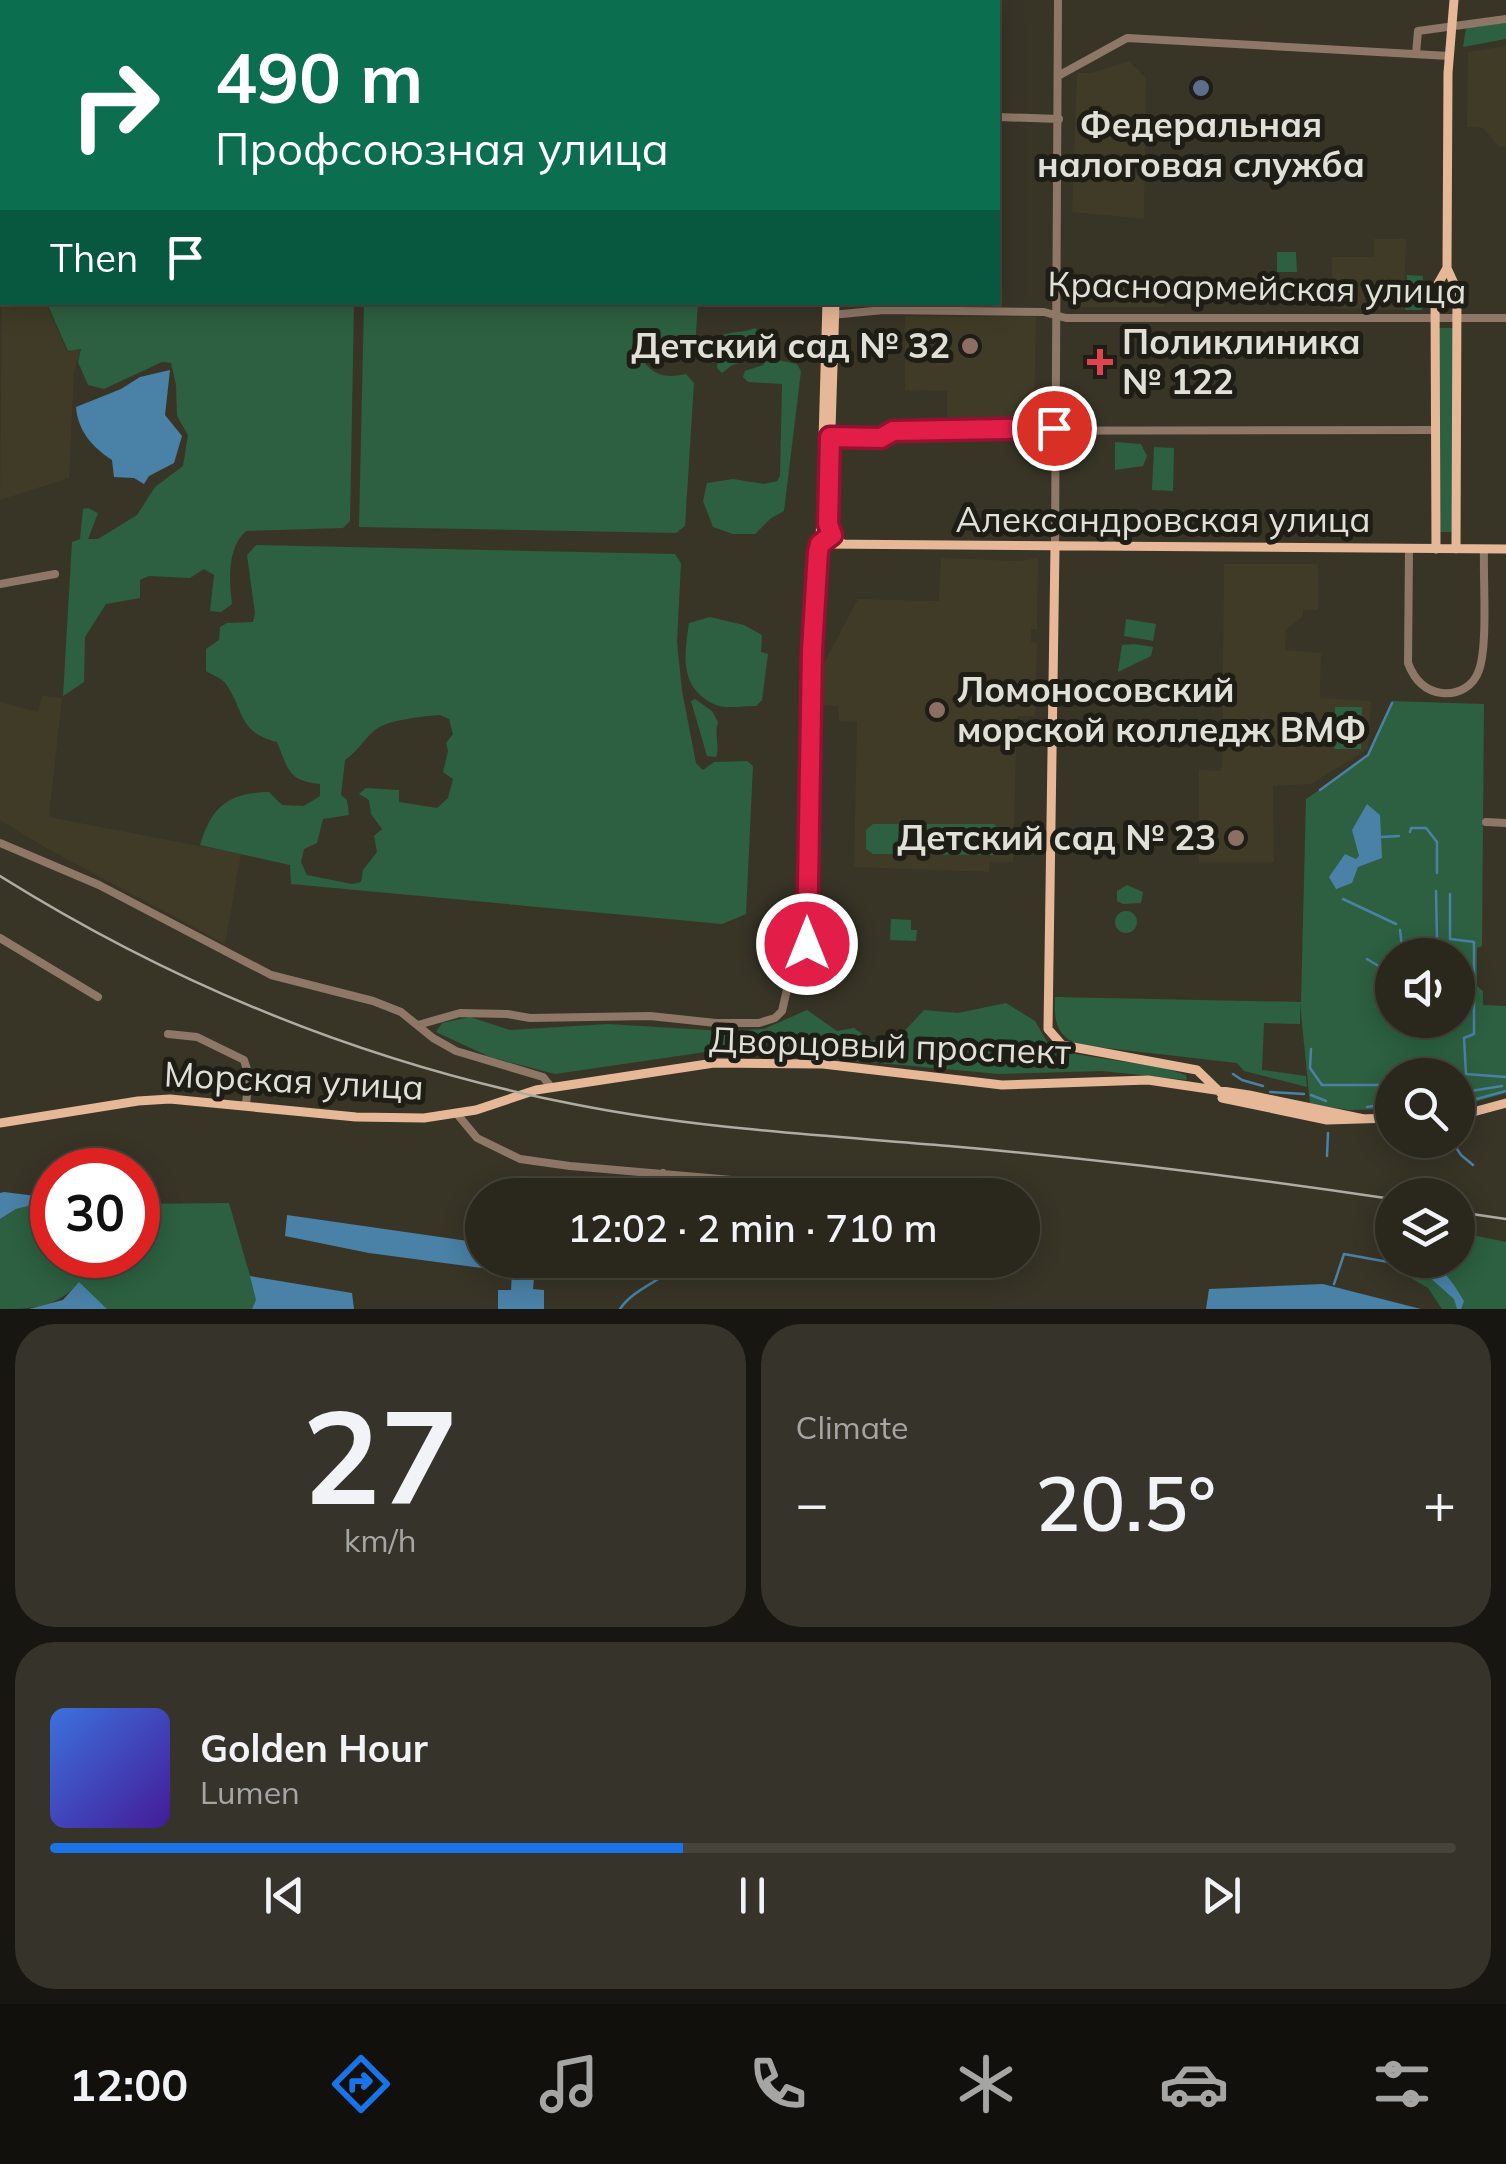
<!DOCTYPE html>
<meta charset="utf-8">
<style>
body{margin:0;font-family:Mulish,sans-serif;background:#36342a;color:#f1f3f6;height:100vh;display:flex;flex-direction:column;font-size:38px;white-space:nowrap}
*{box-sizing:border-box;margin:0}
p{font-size:32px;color:#a5a6a4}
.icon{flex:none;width:55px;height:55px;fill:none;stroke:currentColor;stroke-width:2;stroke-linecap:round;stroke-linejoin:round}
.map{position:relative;height:1309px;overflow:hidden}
.sheet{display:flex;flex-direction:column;gap:15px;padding:15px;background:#171610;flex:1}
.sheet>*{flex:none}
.hud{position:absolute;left:0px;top:0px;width:1000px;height:305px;box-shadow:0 5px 25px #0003,0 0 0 2px #46443b;background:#0b6e4f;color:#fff;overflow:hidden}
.tools{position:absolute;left:1375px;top:938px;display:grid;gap:20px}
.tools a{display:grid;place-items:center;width:100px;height:100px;border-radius:50%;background:#2a281d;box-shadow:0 5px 25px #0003,0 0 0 2px #46443b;font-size:50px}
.speed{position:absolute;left:30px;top:1148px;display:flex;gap:20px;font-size:50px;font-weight:700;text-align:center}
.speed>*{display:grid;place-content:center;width:130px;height:130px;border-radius:50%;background:#2a281d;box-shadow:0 5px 25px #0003,0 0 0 2px #46443b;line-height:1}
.speed .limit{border:15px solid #d22;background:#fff;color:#111}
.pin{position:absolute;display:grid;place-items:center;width:85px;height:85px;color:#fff;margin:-42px;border:5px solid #fff;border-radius:50%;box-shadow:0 2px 10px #0007}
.me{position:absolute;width:110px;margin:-55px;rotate:0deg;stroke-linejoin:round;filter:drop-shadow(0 0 8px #0008)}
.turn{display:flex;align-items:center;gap:35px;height:210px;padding:0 50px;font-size:45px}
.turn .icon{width:130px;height:130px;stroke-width:2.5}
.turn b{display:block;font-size:70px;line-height:85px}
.then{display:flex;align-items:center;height:95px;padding:0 50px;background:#0003;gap:20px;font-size:38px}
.big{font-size:75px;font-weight:600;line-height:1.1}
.sheet .card{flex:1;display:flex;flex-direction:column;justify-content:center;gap:15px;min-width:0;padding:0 35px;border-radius:40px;background:#36342a}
.sheet .dial{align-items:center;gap:0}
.dial b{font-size:130px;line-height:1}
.song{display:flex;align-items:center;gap:30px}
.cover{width:120px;height:120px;border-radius:15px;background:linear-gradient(135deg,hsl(220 70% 55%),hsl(260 70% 35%))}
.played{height:10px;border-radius:5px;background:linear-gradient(90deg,#1a73e8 45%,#46443b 45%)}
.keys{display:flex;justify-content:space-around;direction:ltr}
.heat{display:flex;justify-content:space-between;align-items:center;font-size:55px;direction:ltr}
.sheet .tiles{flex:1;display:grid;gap:15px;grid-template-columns:1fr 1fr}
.card:last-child{grid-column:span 2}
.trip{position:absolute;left:465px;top:1178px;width:575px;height:100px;border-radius:50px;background:#2a281d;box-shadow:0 5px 25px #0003,0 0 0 2px #46443b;font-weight:600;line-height:100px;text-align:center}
.menu{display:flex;height:160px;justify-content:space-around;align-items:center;background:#11100c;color:#a5a6a4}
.menu .icon{width:70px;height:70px}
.menu .selected{color:#1a73e8}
.menu b{font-size:45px;color:#f1f3f6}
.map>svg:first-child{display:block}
.built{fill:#3f3b26}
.green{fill:#2c6040;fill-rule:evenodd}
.water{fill:#4a81a6}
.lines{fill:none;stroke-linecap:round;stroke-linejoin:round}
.stream{stroke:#4a81a6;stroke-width:2.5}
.minor{stroke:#8e7767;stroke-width:8}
.major{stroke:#e7b898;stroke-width:9}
.rail{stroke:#afada3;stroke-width:2.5}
.route-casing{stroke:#92132f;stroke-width:25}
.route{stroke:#e11d48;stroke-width:18}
.service-dot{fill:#5c6f8a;stroke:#1e1d16;stroke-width:4}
.education-dot{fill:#8d6e63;stroke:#1e1d16;stroke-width:4}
.health-dot{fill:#e0444e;stroke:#1e1d16;stroke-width:4}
.labels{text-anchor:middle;stroke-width:10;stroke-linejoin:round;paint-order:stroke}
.poi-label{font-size:35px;font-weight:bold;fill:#e1e0d7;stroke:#1e1d16;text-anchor:start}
.street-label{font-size:35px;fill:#e1e0d7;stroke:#1e1d16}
</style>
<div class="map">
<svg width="1506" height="1309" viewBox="0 0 1506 1309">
<rect width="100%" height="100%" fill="#383527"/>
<path class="built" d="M 1506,46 L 1506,146 L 1499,147 L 1483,128 L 1467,127 L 1468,52 Z
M 1129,61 L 1146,78 L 1144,219 L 1072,212 L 1077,73 L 1091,73 Z
M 1374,239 L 1406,239 L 1404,310 L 1332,308 L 1332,257 L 1374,257 Z
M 1164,276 L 1164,307 L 1075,307 L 1075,277 Z
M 2,282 L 2,302 L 46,303 L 67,352 L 80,349 L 74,373 L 69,478 L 0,500 Z
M 905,316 L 1036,317 L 1034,423 L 947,422 L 947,391 L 905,390 Z
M 941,558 L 1019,561 L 1038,558 L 1037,629 L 1031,629 L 1031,642 L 1037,643 L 1035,716 L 1017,716 L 1013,862 L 990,862 L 989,872 L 854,867 L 857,722 L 839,721 L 838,706 L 820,705 L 821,669 L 858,599 L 939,601 Z
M 1224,564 L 1318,564 L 1318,610 L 1303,610 L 1303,616 L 1286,630 L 1285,650 L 1321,653 L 1320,698 L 1371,701 L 1368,749 L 1311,784 L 1273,786 L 1274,862 L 1199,862 L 1199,770 L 1220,771 L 1222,765 Z
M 42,696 L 62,698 L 49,817 L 241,854 L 225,944 L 48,849 L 0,820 L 0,702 L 38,712 Z"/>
<path class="green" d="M 0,0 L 334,0 L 334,2 L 2,2 L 2,69 Z
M 353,0 L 652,0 L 649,2 Z
M 664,0 L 816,0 L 665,2 Z
M 1506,23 L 1506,39 L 1463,47 L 1466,28 Z
M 1277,252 L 1296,252 L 1297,272 L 1277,272 Z
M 1407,275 L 1423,276 L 1422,310 L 1405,310 Z
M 47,303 L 354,303 L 350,521 L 343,528 L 246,531 C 227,548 229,580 232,604 L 221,612 L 210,611 L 214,575 L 204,569 L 190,578 L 149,576 L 140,580 L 140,598 L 106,604 L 85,637 L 84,682 L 63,696 L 72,542 L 80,539 L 83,509 L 88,508 L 98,513 L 88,539 L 98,539 L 137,515 L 155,487 L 183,466 L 188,435 L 177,416 L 176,385 L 171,363 L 162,362 L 104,389 L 88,385 L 78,362 L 81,349 L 68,351 Z
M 364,303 L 698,303 L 695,347 L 687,350 L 658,341 L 644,362 C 655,377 669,378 686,374 L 694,383 L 685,526 L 676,533 L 359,527 Z
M 755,328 L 766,337 L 759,346 L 741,342 L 728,346 L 729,352 L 741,356 L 743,362 L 732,365 L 722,373 L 717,368 L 718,357 L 711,350 L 714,338 C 730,330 741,334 755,328 Z
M 1439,328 L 1453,328 L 1452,532 L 1439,532 Z
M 768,358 L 797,364 L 801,371 L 784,511 L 770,519 L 755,534 L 733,534 L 713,527 L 703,501 L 707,483 L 733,479 L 764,484 L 777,481 L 780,476 L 782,384 L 748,382 L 743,377 L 745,371 L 763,365 Z
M 1115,442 L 1141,444 L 1147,456 L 1143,466 L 1115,470 Z
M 1154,447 L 1174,448 L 1173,491 L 1152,490 Z
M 256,545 L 675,554 L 681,563 L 677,642 L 682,691 L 696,763 L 703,770 L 714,762 L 747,761 L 753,766 L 746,914 L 722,924 L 291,884 L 290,865 L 200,845 C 212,806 228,793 269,792 L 282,805 L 304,806 L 320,796 L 320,784 C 288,781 288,769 277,742 C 238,732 245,712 226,684 C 222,678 212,675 206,671 L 206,649 L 219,640 L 220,627 L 227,623 L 253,622 L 255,613 L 247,555 ZM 440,715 L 449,719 L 453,734 L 446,743 L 448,751 L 443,772 L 453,779 L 448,798 L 437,808 L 399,802 L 399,790 L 366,788 L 359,794 L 369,800 L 371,814 L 382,829 L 374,836 L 377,852 L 363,870 L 361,882 L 352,884 L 307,875 L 301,862 L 304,849 L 317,843 L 323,819 L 349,815 L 347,800 L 341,795 L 345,760 C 358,751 363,740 375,730 C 387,720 424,716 440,715 Z
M 710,617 L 744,625 L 762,635 L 761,652 L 768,654 L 762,700 L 756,706 C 745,706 726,709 716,705 C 679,688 684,657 689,623 Z
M 1126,619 L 1156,624 L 1153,641 L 1124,636 Z
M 1134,644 L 1153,647 L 1151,656 L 1118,672 L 1122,645 Z
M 695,699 L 712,711 L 718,722 C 714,734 720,747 716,757 L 707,756 L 691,701 Z
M 1392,701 L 1484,704 L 1482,946 L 1477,948 L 1477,986 L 1483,991 L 1483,1005 L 1506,1006 L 1506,1093 L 1458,1107 L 1458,1075 L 1392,1075 L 1392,1109 L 1349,1110 L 1310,1104 L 1300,1003 L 1300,1024 L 1264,1023 L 1262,1070 L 1306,1076 L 1307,1087 L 1244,1071 L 1237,1063 L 1080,1045 C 1056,1036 1054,1021 1055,997 L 1301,1002 L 1306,799 L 1366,758 ZM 1392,955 L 1458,955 L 1458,1020 L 1392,1020 Z
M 1335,707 L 1362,707 L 1361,749 L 1334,749 Z
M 873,824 L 994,824 L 1001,831 L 1001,848 L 993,855 L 873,854 L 866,849 L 866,830 Z
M 1127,885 L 1143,892 L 1141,903 L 1123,904 L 1117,901 L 1117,891 Z
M1115 922a11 11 0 1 1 22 0a11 11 0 1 1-22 0Z
M 891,919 L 911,920 L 911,930 L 917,930 L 916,941 L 890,940 Z
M 1006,1003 L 1035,1021 L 1049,1045 L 1062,1052 L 1164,1068 L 1186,1075 L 1187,1080 L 1102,1071 L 999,1074 L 726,1049 L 555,1074 L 490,1057 L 436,1032 L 442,1023 L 470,1017 L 510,1030 L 608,1024 L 723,1031 L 764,1029 L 807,1010 L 837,1031 L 854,1028 L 872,1041 L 885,1036 L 899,1037 L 924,1010 L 958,1013 Z
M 52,1200 L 52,1255 L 138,1255 L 138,1204 L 229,1203 L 257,1300 L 252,1309 L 107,1309 L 79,1283 C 55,1308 34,1309 0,1309 L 0,1219 L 16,1209 Z
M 1458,1232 L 1506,1242 L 1506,1309 L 1442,1309 L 1428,1288 L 1404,1274 L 1404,1260 L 1458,1260 Z"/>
<path class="water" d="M 170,370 L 165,415 L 182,436 L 174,463 L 149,476 L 144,484 L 134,478 L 114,477 L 112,460 C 92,447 78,431 76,407 L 121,389 L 140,377 Z
M 1367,804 L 1380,815 L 1382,858 L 1358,867 L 1352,883 L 1336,889 L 1329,877 L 1345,854 L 1356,859 L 1359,856 L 1352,830 Z
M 4,1192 L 52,1198 L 52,1200 L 16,1209 L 0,1219 L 0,1224 L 0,1193 Z
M 287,1215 L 482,1243 L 482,1260 L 648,1260 L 534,1278 L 533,1289 L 544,1290 L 544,1309 L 498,1309 L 498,1290 L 511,1290 L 512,1272 L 369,1253 L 285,1236 Z
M 1410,1260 C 1439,1260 1450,1278 1464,1301 L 1461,1309 L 1457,1309 L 1454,1299 Z
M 250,1276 L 352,1293 L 354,1309 L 252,1309 L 256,1300 Z
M 79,1282 L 107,1309 L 29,1309 L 63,1300 Z
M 1323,1284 L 1421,1309 L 1206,1309 L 1209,1289 Z"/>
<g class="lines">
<path class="stream" d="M 0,262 L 2,261
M 1320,790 L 1368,755 L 1392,703
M 1410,832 L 1411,828 L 1426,828 L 1437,842 L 1437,873
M 1381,837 L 1399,836
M 1450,894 L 1450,939 L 1474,942 L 1474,994
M 1343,899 L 1396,924
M 1400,930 L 1403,955
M 1411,955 L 1412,941 L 1437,940 L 1436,891
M 1367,959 L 1392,974
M 1474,999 L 1474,1034 L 1464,1038 L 1466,1074 L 1506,1077
M 1402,1030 L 1402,1020
M 1311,1049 L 1310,1068 L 1322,1085 L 1392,1085
M 1233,1074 L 1242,1080 L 1263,1086
M 1466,1081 L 1467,1093
M 1270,1092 L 1304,1094
M 1458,1093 L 1502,1086
M 1311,1095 L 1326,1101
M 1458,1104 L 1506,1091
M 1367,1107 L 1392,1103
M 1451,1140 L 1461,1155 L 1473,1165
M 1327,1156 L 1328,1133
M 1334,1284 L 1344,1254 L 1399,1264 L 1409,1260
M 620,1309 C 635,1287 664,1281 682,1260"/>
<path class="minor" d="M 1416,54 L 1418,31 L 1506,19
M 1058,76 L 1127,38 L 1449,56
M 998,117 L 1059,119
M 831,315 L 884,310 L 1044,312 L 1066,318 L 1506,318
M 827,437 L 881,438 L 893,431 L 1435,430
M 1055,547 L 1058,0
M 1409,549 L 1408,663 C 1414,679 1424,691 1442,693 C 1458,695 1474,686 1479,670 C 1488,646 1483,578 1484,550
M 0,584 L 55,574
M 1486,822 L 1506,823
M 0,843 L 99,885 L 271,975 L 373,1001 L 401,1012 L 433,1038 L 456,1051 L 543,1077 L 551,1087
M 0,938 L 98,997
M 418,1025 L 460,1013 L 507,1014 L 530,1018 L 650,1016 L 716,1023 L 759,1023 L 775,1018 L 782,1011 L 789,981 L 807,944 L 812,649 L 818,553 L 820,544 L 832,535
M 168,1034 L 197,1037 L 244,1060 L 249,1076 L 246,1104
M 457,1114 L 477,1138 L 520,1159 L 570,1166 L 847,1190
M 663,1173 L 691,1195"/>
<path class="major" d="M 836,0 L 836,2
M 844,0 L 844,2
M 1447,268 L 1457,290 L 1456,549
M 827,302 L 820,544 L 1506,549
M 835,302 L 828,524 L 832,535 L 842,543
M 1055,547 L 1048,1029 L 1062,1045 L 1197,1070 L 1227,1099
M 1436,549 L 1435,289 L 1447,268 L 1448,73 L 1454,0
M 1222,1098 L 1327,1120 L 1392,1118
M 1458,1116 L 1506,1103
M 0,1123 L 138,1101 L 170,1099 L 356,1117 L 424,1118 L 476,1110 L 536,1090 L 714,1063 L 823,1064 L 1002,1085 L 1148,1080 L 1249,1095 L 1364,1119"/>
<path class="rail" d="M 0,876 C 176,986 369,1064 573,1104 C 698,1129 823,1135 949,1146 C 1098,1159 1245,1177 1392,1199
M 1458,1212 L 1506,1219"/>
</g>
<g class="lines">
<defs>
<path id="route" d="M 807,944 L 812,650 L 818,552 L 820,544 L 832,535 L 828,524 L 830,437 L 881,438 L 893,431 L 1054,428"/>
</defs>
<use href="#route" class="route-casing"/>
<use href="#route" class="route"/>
</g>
<circle class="service-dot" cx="1201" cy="88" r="10"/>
<g class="education-dot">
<circle cx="970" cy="346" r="10"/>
<circle cx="937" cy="710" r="10"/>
<circle cx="1236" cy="838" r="10"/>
</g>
<path class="health-dot" d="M1095 347h10v10h10v10h-10v10h-10v-10h-10v-10h10z"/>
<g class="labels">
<g class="poi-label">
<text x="1201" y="137" text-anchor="middle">Федеральная<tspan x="1201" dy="40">налоговая служба</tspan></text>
<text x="1122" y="354">Поликлиника<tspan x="1122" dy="40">№ 122</tspan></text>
<text x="950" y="358" text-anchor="end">Детский сад № 32</text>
<text x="957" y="702">Ломоносовский<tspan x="957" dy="40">морской колледж ВМФ</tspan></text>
<text x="1216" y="850" text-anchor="end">Детский сад № 23</text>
</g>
<g class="street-label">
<text transform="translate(1257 288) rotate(1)" y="12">Красноармейская улица</text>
<text x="1163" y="532">Александровская улица</text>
<text transform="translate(890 1046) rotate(2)" y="12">Дворцовый проспект</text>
<text transform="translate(294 1081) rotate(3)" y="12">Морская улица</text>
</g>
</g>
</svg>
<div class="tools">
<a><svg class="icon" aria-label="sound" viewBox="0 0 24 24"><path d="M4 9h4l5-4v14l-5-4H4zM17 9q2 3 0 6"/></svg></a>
<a><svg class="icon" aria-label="search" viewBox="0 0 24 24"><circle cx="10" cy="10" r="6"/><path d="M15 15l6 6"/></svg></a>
<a><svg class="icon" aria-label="layers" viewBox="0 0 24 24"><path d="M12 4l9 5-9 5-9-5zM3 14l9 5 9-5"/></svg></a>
</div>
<div class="speed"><div class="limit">30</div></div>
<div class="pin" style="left:1054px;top:428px;background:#d93025"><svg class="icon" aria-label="arrive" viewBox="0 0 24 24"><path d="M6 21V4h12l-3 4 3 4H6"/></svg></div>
<svg class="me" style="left:807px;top:944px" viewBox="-20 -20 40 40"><circle r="17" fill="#e11d48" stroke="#fff" stroke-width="3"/><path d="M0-11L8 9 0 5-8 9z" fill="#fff"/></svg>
<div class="trip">12:02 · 2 min · 710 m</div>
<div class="hud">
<div class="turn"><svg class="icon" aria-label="right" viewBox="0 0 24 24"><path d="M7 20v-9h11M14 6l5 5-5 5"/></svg><div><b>490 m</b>Профсоюзная улица</div></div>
<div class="then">Then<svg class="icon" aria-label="arrive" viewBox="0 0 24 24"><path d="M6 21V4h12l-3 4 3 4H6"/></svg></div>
</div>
</div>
<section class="sheet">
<div class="tiles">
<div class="card dial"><b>27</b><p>km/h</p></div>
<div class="card"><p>Climate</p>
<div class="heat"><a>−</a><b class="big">20.5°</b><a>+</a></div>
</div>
<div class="card">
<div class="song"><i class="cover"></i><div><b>Golden Hour</b><p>Lumen</p></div></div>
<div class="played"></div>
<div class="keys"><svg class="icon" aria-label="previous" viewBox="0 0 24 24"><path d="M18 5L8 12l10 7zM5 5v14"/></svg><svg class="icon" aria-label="pause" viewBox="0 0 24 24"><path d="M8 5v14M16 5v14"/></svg><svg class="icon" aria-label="next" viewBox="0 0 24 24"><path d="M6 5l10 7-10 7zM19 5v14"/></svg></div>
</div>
</div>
</section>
<nav class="menu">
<b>12:00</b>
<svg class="icon selected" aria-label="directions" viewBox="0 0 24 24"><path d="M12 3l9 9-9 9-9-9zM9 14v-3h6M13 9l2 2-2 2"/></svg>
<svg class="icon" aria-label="music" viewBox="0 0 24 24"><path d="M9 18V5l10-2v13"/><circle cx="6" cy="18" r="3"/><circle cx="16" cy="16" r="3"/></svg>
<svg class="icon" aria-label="phone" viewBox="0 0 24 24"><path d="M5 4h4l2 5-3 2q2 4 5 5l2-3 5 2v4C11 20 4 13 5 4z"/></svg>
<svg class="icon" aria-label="climate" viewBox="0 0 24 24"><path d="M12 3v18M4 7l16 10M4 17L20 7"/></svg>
<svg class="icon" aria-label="car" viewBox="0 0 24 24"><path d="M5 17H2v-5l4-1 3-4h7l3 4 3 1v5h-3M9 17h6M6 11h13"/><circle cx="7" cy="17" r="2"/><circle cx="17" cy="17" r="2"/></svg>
<svg class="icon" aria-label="filters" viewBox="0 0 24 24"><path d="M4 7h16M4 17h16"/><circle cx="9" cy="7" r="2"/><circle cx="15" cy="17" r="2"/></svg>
</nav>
